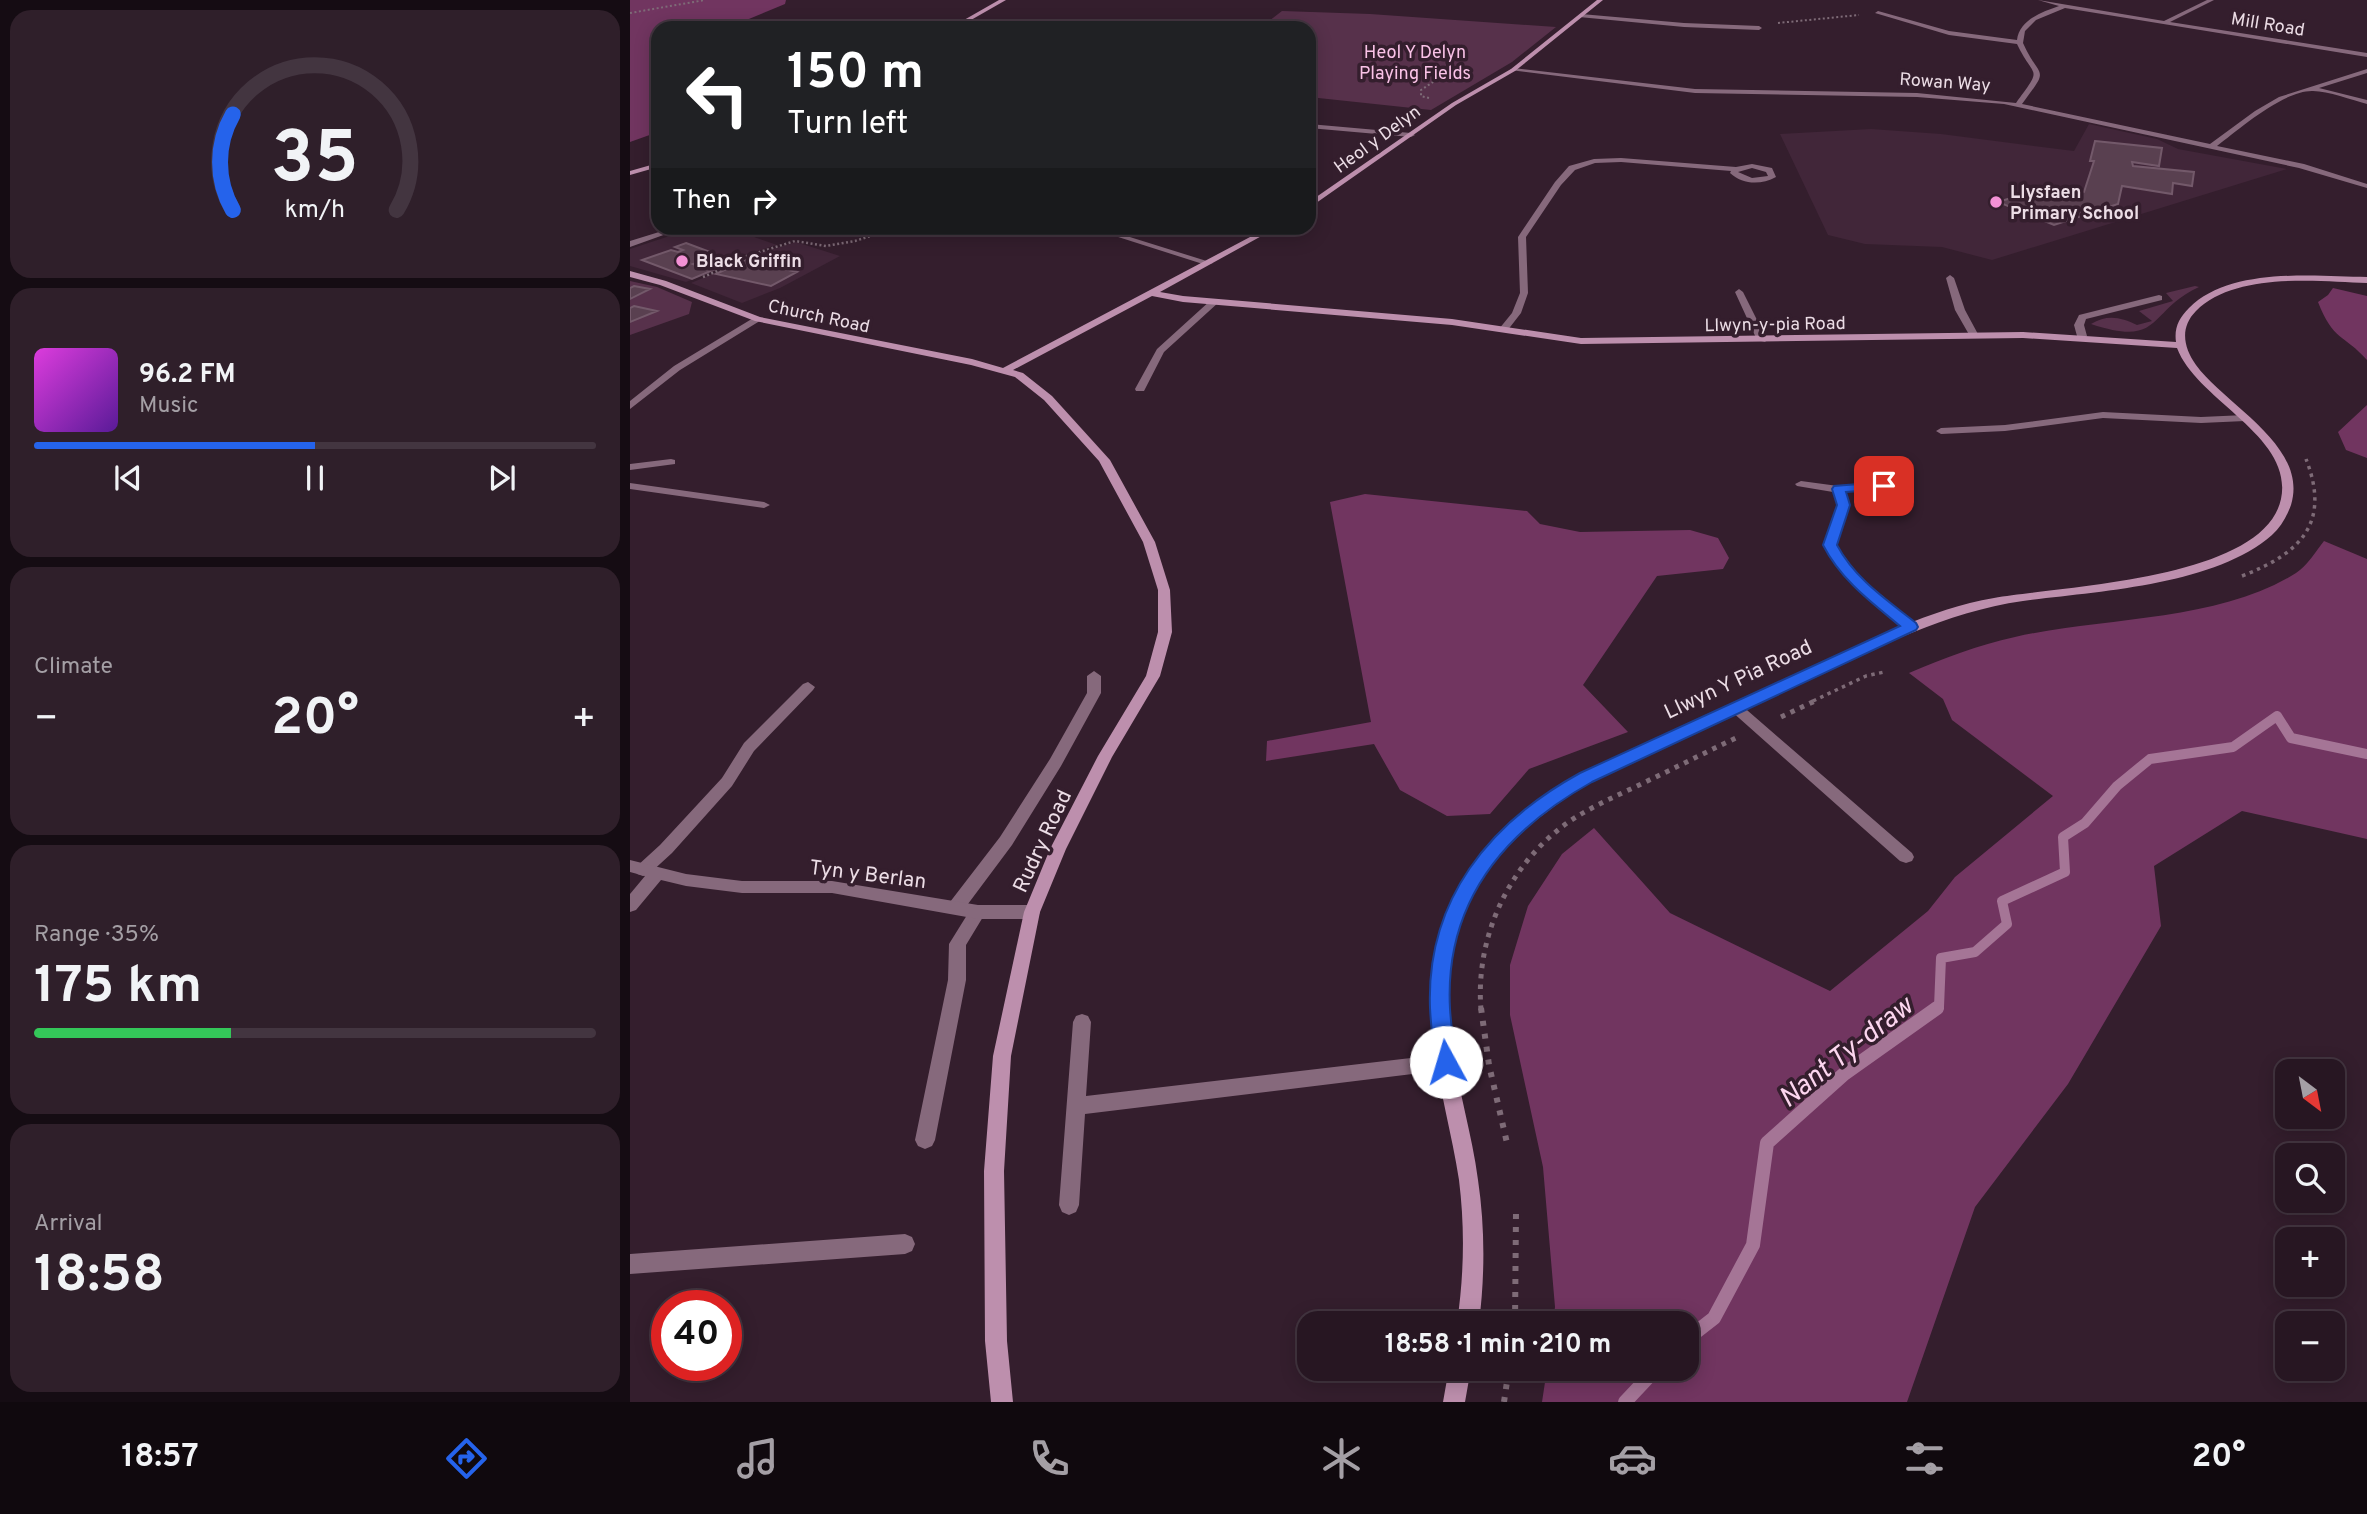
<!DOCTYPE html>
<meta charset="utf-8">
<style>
body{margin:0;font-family:Overpass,sans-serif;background:#2f1f2a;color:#f1f3f6;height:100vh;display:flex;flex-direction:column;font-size:26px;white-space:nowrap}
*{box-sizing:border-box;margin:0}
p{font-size:23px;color:#a49fa5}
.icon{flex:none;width:38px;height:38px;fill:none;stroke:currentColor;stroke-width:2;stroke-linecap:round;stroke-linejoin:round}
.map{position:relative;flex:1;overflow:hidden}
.sheet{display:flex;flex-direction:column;gap:10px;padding:10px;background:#150c13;width:630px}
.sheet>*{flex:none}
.hud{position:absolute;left:21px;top:21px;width:665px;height:214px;border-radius:21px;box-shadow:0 4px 18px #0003,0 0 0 2px #433540;background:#202124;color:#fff;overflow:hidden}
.needle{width:46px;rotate:148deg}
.fabs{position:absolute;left:1645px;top:1059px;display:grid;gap:14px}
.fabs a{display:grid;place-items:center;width:70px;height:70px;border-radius:14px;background:#271622;box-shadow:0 4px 18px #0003,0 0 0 2px #433540;font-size:35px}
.speed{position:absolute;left:21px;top:1290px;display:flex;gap:14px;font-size:35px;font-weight:700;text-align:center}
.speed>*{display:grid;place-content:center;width:91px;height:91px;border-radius:50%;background:#271622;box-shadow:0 4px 18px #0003,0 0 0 2px #433540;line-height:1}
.speed .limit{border:10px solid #d22;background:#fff;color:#111}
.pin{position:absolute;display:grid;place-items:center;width:60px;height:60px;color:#fff;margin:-30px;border-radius:14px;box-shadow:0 4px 10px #0006}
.me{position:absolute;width:77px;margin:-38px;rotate:354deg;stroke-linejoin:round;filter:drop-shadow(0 0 5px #0008)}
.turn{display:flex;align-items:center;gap:24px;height:147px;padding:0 21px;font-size:32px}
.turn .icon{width:91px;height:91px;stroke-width:2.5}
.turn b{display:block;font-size:49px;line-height:60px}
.then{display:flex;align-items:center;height:66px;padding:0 21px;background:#0003;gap:14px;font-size:26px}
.big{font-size:52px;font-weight:700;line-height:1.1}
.sheet .tile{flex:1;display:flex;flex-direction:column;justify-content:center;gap:10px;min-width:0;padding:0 24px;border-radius:21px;background:#2f1f2a}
.sheet .dial{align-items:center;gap:0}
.dial svg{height:182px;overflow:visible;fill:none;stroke:#433540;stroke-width:7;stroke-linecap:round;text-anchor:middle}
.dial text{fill:#f1f3f6;stroke:none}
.song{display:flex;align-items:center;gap:21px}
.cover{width:84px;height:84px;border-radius:10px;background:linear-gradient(135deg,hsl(300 70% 55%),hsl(270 70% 35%))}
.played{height:7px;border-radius:4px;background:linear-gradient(90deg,#2563eb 50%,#433540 50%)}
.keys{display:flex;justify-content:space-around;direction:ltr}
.heat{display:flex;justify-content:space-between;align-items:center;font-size:38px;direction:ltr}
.charge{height:10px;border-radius:5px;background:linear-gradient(90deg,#34c759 35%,#433540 0)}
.trip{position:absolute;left:667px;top:1311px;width:402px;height:70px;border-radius:21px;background:#271622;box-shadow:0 4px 18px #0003,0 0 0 2px #433540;font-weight:700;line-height:70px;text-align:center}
.tabs{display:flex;height:112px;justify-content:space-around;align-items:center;background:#10090e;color:#a49fa5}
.tabs .icon{width:49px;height:49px}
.tabs .on{color:#2563eb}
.tabs b{font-size:32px;color:#f1f3f6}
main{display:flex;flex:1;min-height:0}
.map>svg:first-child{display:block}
.built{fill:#412639}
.green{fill:#57314b}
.forest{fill:#713560}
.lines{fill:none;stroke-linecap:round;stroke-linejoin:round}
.stream-far1{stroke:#a57596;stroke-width:10}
.stream{stroke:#a57596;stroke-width:14}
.building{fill:#594050;stroke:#73596a;stroke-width:2}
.path-far4{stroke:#7e6b77;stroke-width:2;stroke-dasharray:2 2.5;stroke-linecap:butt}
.path-far3{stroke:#7e6b77;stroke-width:2.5;stroke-dasharray:2 2.5;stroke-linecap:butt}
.path-far2{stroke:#7e6b77;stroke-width:3.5;stroke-dasharray:3.5 4.5;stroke-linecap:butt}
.path-far1{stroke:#7e6b77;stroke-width:5;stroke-dasharray:4.5 6;stroke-linecap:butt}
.path{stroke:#7e6b77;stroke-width:6;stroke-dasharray:5 8;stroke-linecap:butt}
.lane{fill:#86697c;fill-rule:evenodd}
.street{fill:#86697c;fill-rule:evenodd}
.secondary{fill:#bd8fad;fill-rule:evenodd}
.route{fill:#2563eb;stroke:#184099;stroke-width:2}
.poi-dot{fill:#f391d5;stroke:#341e2d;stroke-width:2.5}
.labels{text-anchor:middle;stroke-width:7;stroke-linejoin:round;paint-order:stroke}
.far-street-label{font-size:18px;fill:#ecdde6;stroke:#341e2d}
.far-park-label{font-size:18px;fill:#fac2e7;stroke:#341e2d}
.far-poi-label{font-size:18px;font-weight:bold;fill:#ecdde6;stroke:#341e2d;text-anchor:start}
.street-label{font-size:21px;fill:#ecdde6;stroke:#341e2d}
.near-water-label{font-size:28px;font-style:italic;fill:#fcd6ef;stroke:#341e2d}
</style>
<main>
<section class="sheet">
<div class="tile dial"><svg viewBox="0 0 100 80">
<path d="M14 69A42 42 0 1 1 86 69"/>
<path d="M14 69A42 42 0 0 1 14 27" stroke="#2563eb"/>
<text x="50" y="56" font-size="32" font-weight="700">35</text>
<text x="50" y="72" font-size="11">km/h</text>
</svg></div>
<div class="tile">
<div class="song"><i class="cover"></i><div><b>96.2 FM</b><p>Music</p></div></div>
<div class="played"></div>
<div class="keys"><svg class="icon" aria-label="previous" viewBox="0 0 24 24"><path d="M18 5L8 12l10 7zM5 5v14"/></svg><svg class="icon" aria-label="pause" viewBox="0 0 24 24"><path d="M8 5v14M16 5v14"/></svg><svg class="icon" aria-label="next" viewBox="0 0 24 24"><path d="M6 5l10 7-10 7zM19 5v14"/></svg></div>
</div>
<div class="tile"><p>Climate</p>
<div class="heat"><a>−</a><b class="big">20°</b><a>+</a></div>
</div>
<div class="tile"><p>Range · 35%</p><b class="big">175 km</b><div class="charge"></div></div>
<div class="tile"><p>Arrival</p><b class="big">18:58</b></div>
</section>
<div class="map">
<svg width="1737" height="1402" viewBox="0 0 1737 1402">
<rect width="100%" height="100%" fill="#341e2d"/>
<path class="built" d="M 1459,124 L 1527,139 L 1548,149 L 1657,169 L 1362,260 L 1312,247 L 1235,244 L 1198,235 L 1150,134 L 1241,129 L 1311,134 L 1444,151 Z
M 64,228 L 98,228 L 147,245 L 91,262 L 92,268 L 56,282 L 0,266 L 0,249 Z
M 166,242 L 210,256 L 150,288 L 112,303 L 61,283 L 99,267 L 97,263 Z"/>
<path class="green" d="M 652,11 L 740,14 L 926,27 L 882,62 L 801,110 L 679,97 L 679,28 L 630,28 Z
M 0,281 L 27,287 L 62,302 L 59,314 L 0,335 Z
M 1565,286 L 1569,287 C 1517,311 1533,348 1461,324 C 1477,314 1491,317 1507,325 L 1522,321 L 1509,311 L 1543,301 L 1536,293 Z"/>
<path class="forest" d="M 0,0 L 156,0 L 155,4 L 97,28 L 28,28 L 28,132 L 0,142 Z
M 1703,288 L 1737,296 L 1737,360 C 1714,334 1703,341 1688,302 L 1698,295 Z
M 1737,405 L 1737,458 L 1716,450 L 1708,432 Z
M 735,494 L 897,511 L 910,524 L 950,532 L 1060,530 L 1088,538 L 1099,558 L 1093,569 L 1027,576 L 953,685 L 998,732 L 899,769 L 860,814 L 817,816 L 770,790 L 744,744 L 636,761 L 637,741 L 741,722 L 700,502 Z
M 1694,541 L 1737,559 L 1737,839 L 1612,811 L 1524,866 L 1531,926 L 1438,1084 L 1345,1207 L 1277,1402 L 912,1402 L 917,1369 L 1057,1368 L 1057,1323 L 923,1323 L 925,1307 L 913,1167 L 880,1015 L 880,965 L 898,906 L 932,854 L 964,828 L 1040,913 L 1200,991 L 1298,911 L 1325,877 L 1423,796 L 1322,720 L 1313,699 L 1279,673 C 1314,658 1348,645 1385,637 C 1473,617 1589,622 1666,573 C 1677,566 1686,551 1694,541 Z"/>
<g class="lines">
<path class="stream-far1" d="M 1305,1010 L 1309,1007 L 1311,958 L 1345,952 L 1377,924 L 1372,901 L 1435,872 L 1433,837 L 1455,823 L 1487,786 L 1520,759 L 1603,747 L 1647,716 L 1661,738 L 1737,754"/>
<path class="stream" d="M 1057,1339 L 1084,1318 L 1123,1245 L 1137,1143 L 1214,1074 L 1307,1008
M 995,1402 L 1027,1368"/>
</g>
<path class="building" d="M 1465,141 L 1532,148 L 1529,166 L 1502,162 L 1503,166 L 1564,172 L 1562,186 L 1543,183 L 1542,194 L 1492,186 L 1488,204 L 1424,225 L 1368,202 L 1417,187 L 1441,196 L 1454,192 L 1464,161 L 1460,161 Z
M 56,243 L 80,252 L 66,257 L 72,261 L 63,264 L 73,268 L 82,265 L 90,267 L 62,279 L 12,260 L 41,250 L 48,252 L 53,250 L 45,247 Z
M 133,257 L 169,265 L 158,270 L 167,272 L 141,286 L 86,274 L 115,260 L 124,262 Z
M 4,286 L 20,289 L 0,299 L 0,288 Z
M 4,306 L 27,311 L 0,322 L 0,308 Z"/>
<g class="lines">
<path class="path-far4" d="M 0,13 L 75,0
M 1148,23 L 1229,15
M 799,98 L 791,96 L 791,90 L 818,72"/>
<path class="path-far3" d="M 73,277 L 92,269 L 94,263 L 165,241 L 196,246 L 225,241 L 265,228"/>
<path class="path-far2" d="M 1612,576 C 1671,553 1701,523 1676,459
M 1183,701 L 1236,676 L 1254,672"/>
<path class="path-far1" d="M 1151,717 L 1187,700
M 851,1010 C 845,937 879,863 940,821 C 961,807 984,797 1007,786 C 1041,770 1074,753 1108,737"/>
<path class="path" d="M 851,1008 L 859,1065 L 877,1143
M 885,1323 L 886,1212
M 874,1402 L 879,1368"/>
<path class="lane" d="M 1320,275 L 1324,278 L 1335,310 L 1349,336 L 1347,338 L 1341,338 L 1325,310 L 1316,278 Z
M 1109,289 L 1113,292 L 1137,340 L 1135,342 L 1127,340 L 1105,292 Z
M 581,300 L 589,302 L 534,352 L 514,391 L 506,391 L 505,389 L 527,349 Z
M 41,459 L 45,460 L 45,464 L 0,470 L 0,464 Z
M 0,483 L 134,502 L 140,505 L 134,508 L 0,489 Z
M 464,671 L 471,676 L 471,693 L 431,766 L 382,845 L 332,912 L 326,914 L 320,912 L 318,907 L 320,902 L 370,837 L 420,759 L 457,693 L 457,676 Z
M 178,682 L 185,687 L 183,690 L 124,751 L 102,786 L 42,853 L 19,874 L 13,876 L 7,874 L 5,870 L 7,866 L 30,845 L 92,778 L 114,743 L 173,684 Z
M 348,905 L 354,907 L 356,912 L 336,945 L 336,980 L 305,1140 L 302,1146 L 295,1149 L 288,1146 L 285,1140 L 318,980 L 319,944 L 342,907 Z
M 275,1234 L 282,1237 L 285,1244 L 282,1251 L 275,1254 L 0,1274 L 0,1254 Z"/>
<path class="street" d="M 1408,0 L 1534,21 L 1577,0 L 1584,0 L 1540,22 L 1737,53 L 1737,57 L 1435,8 L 1406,20 L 1395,31 L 1393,43 C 1410,81 1421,65 1392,104 L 1580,144 L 1625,111 L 1649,97 L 1737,69 L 1737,73 L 1689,88 L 1737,100 L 1737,104 C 1722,100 1698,91 1683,91 C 1654,90 1609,129 1587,146 L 1674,164 L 1737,184 L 1737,188 L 1669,168 L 1374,104 L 1287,97 L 1065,93 L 880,70 L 883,68 L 1065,89 L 1287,93 L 1386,103 C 1414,65 1404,80 1387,44 L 1319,35 L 1245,13 L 1248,11 L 1319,31 L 1387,40 C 1389,20 1412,12 1429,6 Z
M 951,14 L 1054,23 L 1129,26 L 1132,28 L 1129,30 L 1054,27 L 949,17 Z
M 679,124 L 781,133 L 785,135 L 781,137 L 679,128 Z
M 991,158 L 1106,167 L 1122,164 L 1142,168 L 1146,177 C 1131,185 1113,185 1100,173 L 1101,171 L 991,162 L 965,163 L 945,170 L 931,185 L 896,237 L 898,293 L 891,313 L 877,331 L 871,331 L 869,329 L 882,313 L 890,293 L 888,237 L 925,182 L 939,166 L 964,159 ZM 1122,168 L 1136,172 L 1138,176 L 1122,178 L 1108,172 Z
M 42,228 L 53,228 L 0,247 L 0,241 Z
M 460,228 L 471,228 L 583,263 L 576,265 Z
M 1529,295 L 1532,296 L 1532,300 L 1456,319 L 1454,325 L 1457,336 L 1452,339 L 1447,336 L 1444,325 L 1449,315 Z
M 125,317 L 133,319 L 50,370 L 0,409 L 0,401 L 44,366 Z
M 1473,412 L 1571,417 L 1615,415 L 1620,418 L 1615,421 L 1571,423 L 1473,418 L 1375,431 L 1311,434 L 1306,431 L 1311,428 L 1375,425 Z
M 1171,481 L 1208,486 L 1258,484 L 1258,488 L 1254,489 L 1215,492 L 1220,505 L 1206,545 L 1230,577 L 1286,624 L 1288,627 L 1286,630 L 1276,630 C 1245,604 1215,580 1194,545 L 1208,505 L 1203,492 L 1167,486 L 1165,484 Z
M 1105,702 L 1110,704 L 1282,853 L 1284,857 L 1282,861 L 1276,863 L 1270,861 L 1100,710 L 1098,707 Z
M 0,860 L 56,874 L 112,881 L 202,881 L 348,905 L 402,905 L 408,907 L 410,912 L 408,917 L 402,919 L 348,919 L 202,893 L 112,893 L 56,886 L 31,880 L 6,910 L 0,912 L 0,894 L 15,876 L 0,872 Z
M 452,1014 L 458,1016 L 461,1022 L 456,1096 L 815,1054 L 822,1056 L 824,1062 L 822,1068 L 815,1070 L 455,1114 L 449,1205 L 446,1212 L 439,1215 L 432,1212 L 429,1205 L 443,1022 L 446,1016 Z"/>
<path class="secondary" d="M 369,0 L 376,0 L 327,28 L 320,28 Z
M 967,0 L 973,0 L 885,71 L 826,105 L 679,208 L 679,202 L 822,103 L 881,69 Z
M 28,163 L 28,167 L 0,175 L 0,171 Z
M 637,228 L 646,228 L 530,292 L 553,296 L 822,319 L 951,338 L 1393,332 L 1546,342 C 1544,328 1549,318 1559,308 C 1600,267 1683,276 1737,277 L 1737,283 C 1686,281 1605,272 1566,311 C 1550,327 1553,347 1566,365 C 1595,405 1679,446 1661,505 C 1657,516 1651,527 1642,535 C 1584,586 1467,591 1393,601 C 1315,612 1247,648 1177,681 C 1105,715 1033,748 961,782 C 856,846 805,916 822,1044 C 828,1090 842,1134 848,1180 C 855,1227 855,1275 849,1323 L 827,1323 C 834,1275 835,1228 829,1180 C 822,1134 809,1090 804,1044 C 788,914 844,839 951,774 C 1028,739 1105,703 1181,668 C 1240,641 1299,609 1364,598 C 1431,586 1634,580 1651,499 C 1664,436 1567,401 1547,348 L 1393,338 L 951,344 L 822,325 L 553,302 L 522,296 L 383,370 L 393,373 L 422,396 L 480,460 L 525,542 L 540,590 L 542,632 L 530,676 L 482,757 L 436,849 L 410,912 L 381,1056 L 374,1171 L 377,1341 L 383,1402 L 361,1402 L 355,1341 L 354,1171 L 363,1056 L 394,912 L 420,849 L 468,756 L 516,676 L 528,632 L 528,590 L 513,542 L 469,461 L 414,400 L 385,377 L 341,365 L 125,321 L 30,285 L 0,277 L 0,271 L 36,281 L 130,317 L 342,359 L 373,368 Z
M 819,1368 L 841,1368 L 835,1402 L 813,1402 Z"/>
</g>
<path class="route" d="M 1254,482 L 1259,484 L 1259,489 L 1216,492 L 1220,505 L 1207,545 C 1225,579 1257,600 1286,623 L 1288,627 L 1286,630 L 962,782 C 874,831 814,902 820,1009 C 821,1026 824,1044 826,1062 L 823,1069 L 816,1071 L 808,1069 L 805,1062 C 803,1044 801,1026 800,1008 C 796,900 859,823 950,773 L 1270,626 C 1241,602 1211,580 1193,545 L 1207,505 L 1202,489 L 1204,486 Z"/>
<g class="poi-dot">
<circle cx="1366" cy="202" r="7"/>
<circle cx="52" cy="261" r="7"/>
</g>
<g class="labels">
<g class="far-street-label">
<text transform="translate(1638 24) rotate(9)" y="6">Mill Road</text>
<text transform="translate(1315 82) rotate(4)" y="6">Rowan Way</text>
<text transform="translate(747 139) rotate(-36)" y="6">Heol y Delyn</text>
<text transform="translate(189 316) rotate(12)" y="6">Church Road</text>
<text transform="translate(1145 324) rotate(-1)" y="6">Llwyn-y-pia Road</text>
</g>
<g class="far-park-label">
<text x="785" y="58">Heol Y Delyn<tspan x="785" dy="21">Playing Fields</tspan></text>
</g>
<g class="far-poi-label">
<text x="1380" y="198">Llysfaen<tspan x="1380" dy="21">Primary School</tspan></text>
<text x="66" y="267">Black Griffin</text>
</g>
<g class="street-label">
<text transform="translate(1108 679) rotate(-25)" y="7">Llwyn Y Pia Road</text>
<text transform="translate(412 841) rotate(-65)" y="7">Rudry Road</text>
<text transform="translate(238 874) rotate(7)" y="7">Tyn y Berlan</text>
</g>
<g class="near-water-label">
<text transform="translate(1215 1051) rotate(-38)" y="10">Nant Ty-draw</text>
</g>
</g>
</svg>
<div class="fabs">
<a><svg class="needle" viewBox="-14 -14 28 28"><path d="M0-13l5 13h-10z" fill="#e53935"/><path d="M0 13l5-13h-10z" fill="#a49fa5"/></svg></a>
<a><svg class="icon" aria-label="search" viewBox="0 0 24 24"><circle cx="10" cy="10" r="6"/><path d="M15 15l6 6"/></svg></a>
<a>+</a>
<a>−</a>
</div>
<div class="speed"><div class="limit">40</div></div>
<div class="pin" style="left:1254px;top:486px;background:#d93025"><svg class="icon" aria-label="arrive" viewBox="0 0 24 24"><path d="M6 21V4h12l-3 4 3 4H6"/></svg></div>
<svg class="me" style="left:816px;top:1062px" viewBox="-20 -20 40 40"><circle r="19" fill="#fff"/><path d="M0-13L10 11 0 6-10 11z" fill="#2563eb"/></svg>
<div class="trip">18:58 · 1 min · 210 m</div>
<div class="hud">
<div class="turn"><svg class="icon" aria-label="left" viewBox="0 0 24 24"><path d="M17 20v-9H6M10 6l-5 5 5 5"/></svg><div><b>150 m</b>Turn left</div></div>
<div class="then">Then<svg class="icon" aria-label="right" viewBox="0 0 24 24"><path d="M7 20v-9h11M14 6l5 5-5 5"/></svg></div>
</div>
</div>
</main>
<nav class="tabs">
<b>18:57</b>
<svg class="icon on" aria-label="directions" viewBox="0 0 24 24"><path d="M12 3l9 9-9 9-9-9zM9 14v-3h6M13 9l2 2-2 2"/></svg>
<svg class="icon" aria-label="music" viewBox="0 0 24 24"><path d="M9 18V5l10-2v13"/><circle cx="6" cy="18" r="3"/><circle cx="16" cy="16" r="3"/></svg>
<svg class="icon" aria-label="phone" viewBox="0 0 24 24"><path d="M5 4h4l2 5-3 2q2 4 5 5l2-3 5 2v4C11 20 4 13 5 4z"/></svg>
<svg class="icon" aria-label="climate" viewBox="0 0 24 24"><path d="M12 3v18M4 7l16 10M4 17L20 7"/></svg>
<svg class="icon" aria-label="car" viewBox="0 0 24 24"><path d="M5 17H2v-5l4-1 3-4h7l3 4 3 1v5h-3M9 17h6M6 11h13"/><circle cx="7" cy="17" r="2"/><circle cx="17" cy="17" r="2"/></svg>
<svg class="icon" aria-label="filters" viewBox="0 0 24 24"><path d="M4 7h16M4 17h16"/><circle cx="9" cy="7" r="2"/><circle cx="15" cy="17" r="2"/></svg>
<b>20°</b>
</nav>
